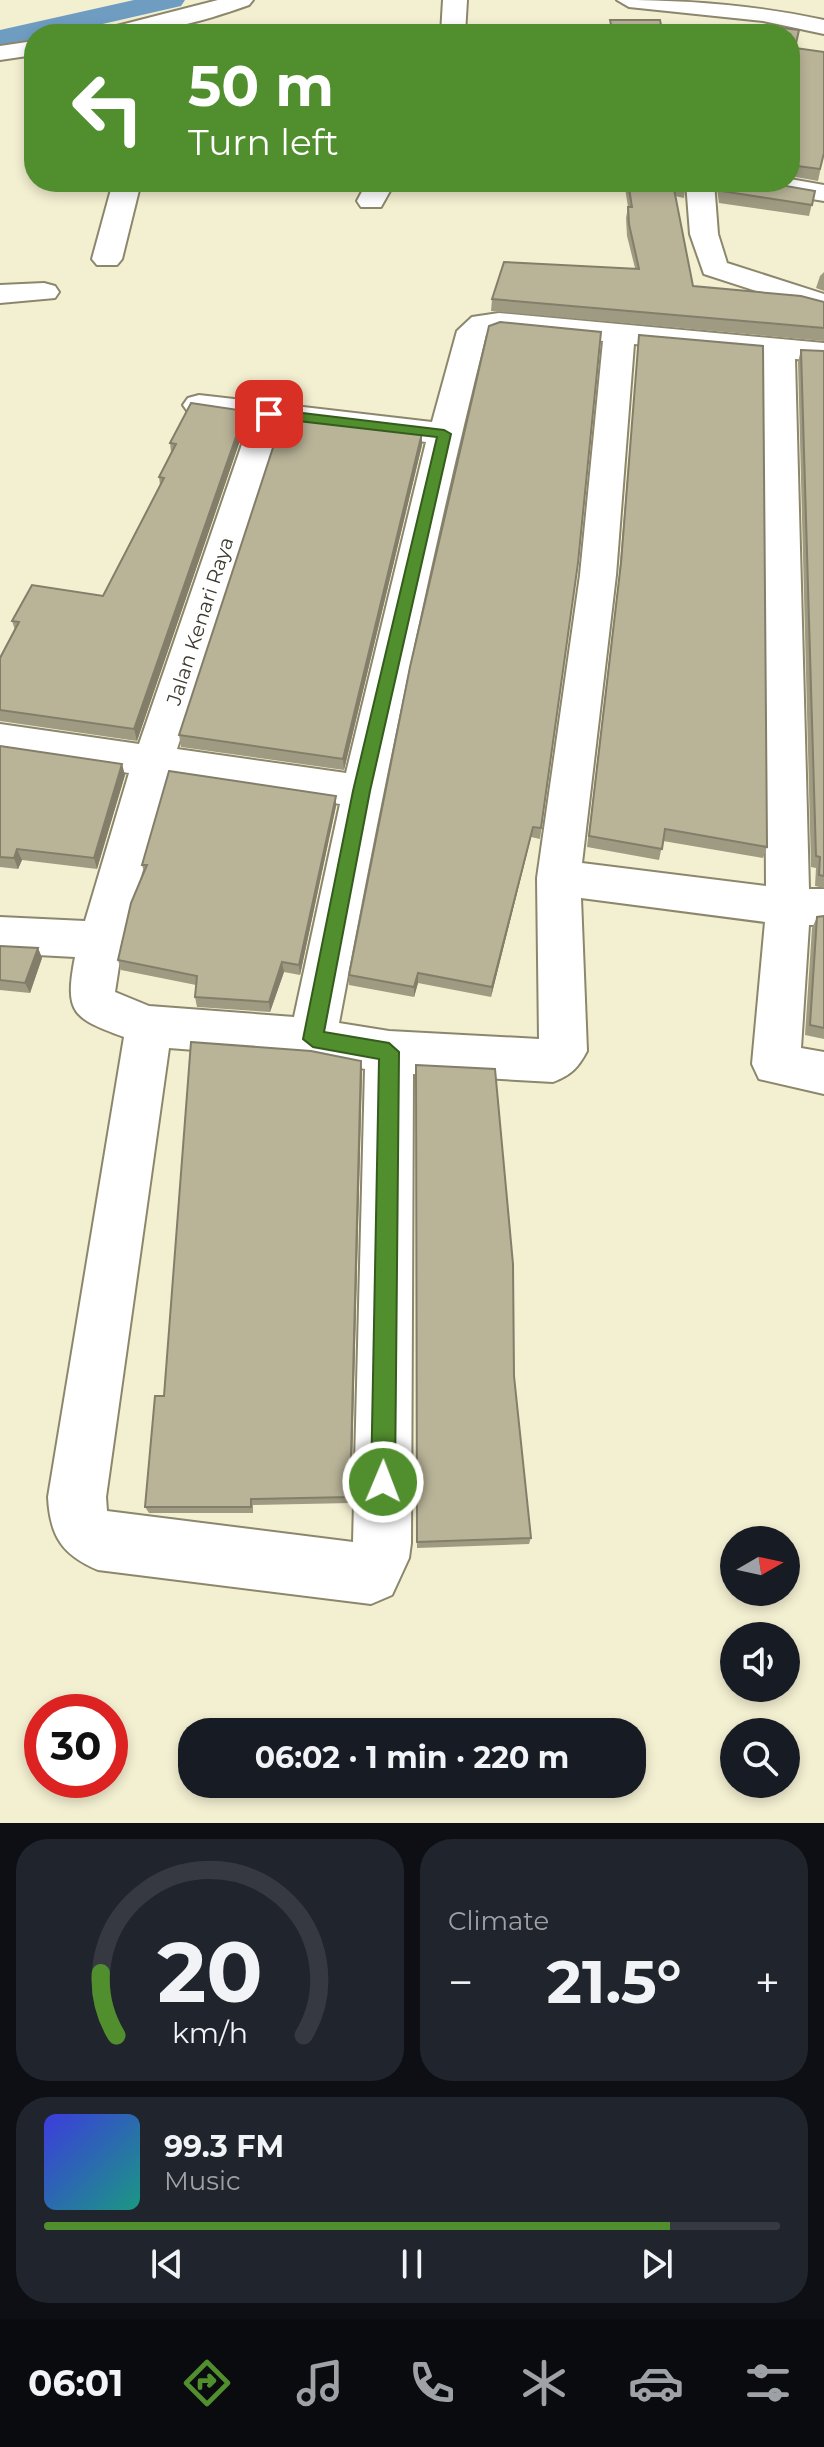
<!DOCTYPE html>
<meta charset="utf-8">
<style>
body{margin:0;font-family:Montserrat,sans-serif;background:#20242c;color:#f1f3f6;height:100vh;display:flex;flex-direction:column;font-size:30px;white-space:nowrap}
*{box-sizing:border-box;margin:0}
p{font-size:26px;color:#9ea1a6}
.icon{flex:none;width:44px;height:44px;fill:none;stroke:currentColor;stroke-width:2;stroke-linecap:round;stroke-linejoin:round}
.map{position:relative;height:1823px;overflow:hidden}
.drawer{display:flex;flex-direction:column;gap:16px;padding:16px;background:#0d0f14;flex:1}
.drawer>*{flex:none}
.hud{position:absolute;left:24px;top:24px;width:776px;height:168px;border-radius:32px;box-shadow:0 4px 12px #0003;background:#518e2d;color:#fff;overflow:hidden}
.needle{width:52px;rotate:81deg}
.controls{position:absolute;left:720px;top:1526px;display:grid;gap:16px}
.controls a{display:grid;place-items:center;width:80px;height:80px;border-radius:50%;background:#171b24;box-shadow:0 4px 12px #0003;font-size:40px}
.speed{position:absolute;left:24px;top:1694px;display:flex;gap:16px;font-size:40px;font-weight:700;text-align:center}
.speed>*{display:grid;place-content:center;width:104px;height:104px;border-radius:50%;background:#171b24;box-shadow:0 4px 12px #0003;line-height:1}
.speed .limit{border:12px solid #d22;background:#fff;color:#111}
.pin{position:absolute;display:grid;place-items:center;width:68px;height:68px;color:#fff;margin:-34px;border-radius:16px;box-shadow:0 4px 12px #0006}
.me{position:absolute;width:88px;margin:-44px;rotate:1deg;stroke-linejoin:round;filter:drop-shadow(0 0 6px #0008)}
.turn{display:flex;align-items:center;gap:28px;height:168px;padding:0 32px;font-size:36px}
.turn .icon{width:104px;height:104px;stroke-width:2.5}
.turn b{display:block;font-size:56px;line-height:68px}
.big{font-size:60px;font-weight:700;line-height:1.1}
.drawer .widget{flex:1;display:flex;flex-direction:column;justify-content:center;gap:12px;min-width:0;padding:0 28px;border-radius:32px;background:#20242c}
.drawer .dial{align-items:center;gap:0}
.dial svg{height:208px;overflow:visible;fill:none;stroke:#363941;stroke-width:7;stroke-linecap:round;text-anchor:middle}
.dial text{fill:#f1f3f6;stroke:none}
.song{display:flex;align-items:center;gap:24px}
.cover{width:96px;height:96px;border-radius:12px;background:linear-gradient(135deg,hsl(240 70% 55%),hsl(170 70% 35%))}
.played{height:8px;border-radius:4px;background:linear-gradient(90deg,#518e2d 85%,#363941 85%)}
.keys{display:flex;justify-content:space-around;direction:ltr}
.heat{display:flex;justify-content:space-between;align-items:center;font-size:44px;direction:ltr}
.drawer .tiles{flex:1;display:grid;gap:16px;grid-template-columns:1fr 1fr}
.widget:last-child{grid-column:span 2}
.trip{position:absolute;left:178px;top:1718px;width:468px;height:80px;border-radius:32px;background:#171b24;box-shadow:0 4px 12px #0003;font-weight:700;line-height:80px;text-align:center}
.menu{display:flex;height:128px;justify-content:space-around;align-items:center;background:#090b0e;color:#9ea1a6}
.menu .icon{width:56px;height:56px}
.menu .active{color:#518e2d}
.menu b{font-size:36px;color:#f1f3f6}
.map>svg:first-child{display:block}
.lines{fill:none;stroke-linecap:round;stroke-linejoin:round}
.canal{fill:#6f9dc2;fill-rule:evenodd}
.minor-casing{stroke:#8c876c;stroke-width:4}
.minor{fill:#fff;fill-rule:evenodd}
.wall{fill:#9f9b83}
.shaded-wall{fill:#827e6a}
.building{fill:#b9b498;stroke:#827e6a;stroke-width:2}
.route{fill:#518e2d;stroke:#355c1d;stroke-width:2}
.labels{text-anchor:middle;stroke-width:6;stroke-linejoin:round;paint-order:stroke}
.street-label{font-size:20px;fill:#3d3b30;stroke:#fff}
</style>
<div class="map">
<svg width="824" height="1823" viewBox="0 0 824 1823">
<rect width="100%" height="100%" fill="#f3efd1"/>
<g class="lines">
<path class="canal" d="M 134,0 L 185,0 L 181,6 L 59,34 L 34,34 L 34,40 L 0,48 L 0,30 Z"/>
<defs>
<path id="minor" d="M 218,0 L 253,0 L 249,5 C 198,23 157,34 102,34 L 105,29 Z
M 443,0 L 467,0 L 465,34 L 441,34 Z
M 617,0 C 688,0 754,5 824,20 L 824,34 L 763,21 L 629,7 Z
M 34,41 L 34,55 L 0,60 L 0,46 Z
M 790,179 L 824,185 L 824,201 L 757,190 L 747,188 L 743,182 L 790,182 Z
M 113,182 L 141,182 L 122,259 L 117,265 L 97,265 L 92,259 Z
M 367,182 L 395,182 L 381,207 L 361,207 L 357,201 Z
M 686,182 L 714,182 L 718,234 L 727,263 L 824,294 L 824,313 L 704,274 L 690,234 Z
M 44,283 L 55,286 L 59,292 L 55,298 L 0,303 L 0,285 Z
M 499,313 L 824,343 L 824,361 L 795,359 L 809,889 L 824,889 L 824,925 L 809,925 L 801,1048 L 824,1052 L 824,1094 L 759,1079 L 752,1064 L 765,922 L 581,898 L 587,1051 C 578,1068 571,1075 553,1082 L 413,1074 L 411,1543 L 409,1558 L 392,1595 L 371,1604 L 98,1570 C 62,1555 50,1536 48,1497 L 124,1037 C 73,1018 64,1014 75,957 L 0,953 L 0,917 L 85,921 L 129,773 L 0,754 L 0,724 L 139,744 L 250,421 L 188,412 L 183,405 L 188,398 L 199,395 L 432,422 L 457,331 L 472,317 ZM 499,331 L 603,341 L 580,575 L 537,878 L 539,1039 L 389,1031 L 339,1023 C 382,792 429,563 486,335 ZM 634,344 L 763,356 L 766,886 L 582,863 L 616,575 ZM 282,425 L 426,442 L 346,773 L 177,749 ZM 169,779 L 340,804 L 294,1017 L 149,1006 L 115,992 L 123,940 ZM 169,1048 L 313,1059 L 365,1069 L 353,1542 L 107,1511 L 106,1497 Z"/>
</defs>
<use href="#minor" class="minor-casing"/>
<use href="#minor" class="minor"/>
</g>
<path class="wall" d="M 610,20 L 663,34 L 610,34 Z
M 790,34 L 824,153 L 818,181 L 790,176 Z
M 624,182 L 686,182 L 684,198 L 675,196 L 693,286 L 824,302 L 824,341 L 491,311 L 492,299 L 635,268 L 627,236 L 626,218 L 628,207 Z
M 716,182 L 763,182 L 815,191 L 809,216 L 719,203 Z
M 824,272 L 824,291 L 816,288 L 820,276 Z
M 639,335 L 767,847 L 763,858 L 663,841 L 659,860 L 587,847 L 619,575 Z
M 801,350 L 824,351 L 824,888 L 815,886 L 816,868 L 811,867 L 798,362 Z
M 246,423 L 137,741 L 0,721 L 0,658 L 15,630 L 12,621 L 103,596 L 160,485 L 159,477 L 171,452 L 170,443 Z
M 422,445 L 344,770 L 181,747 L 179,735 Z
M 578,563 L 540,839 L 531,837 L 491,997 L 418,983 L 414,997 L 349,985 L 349,975 Z
M 0,746 L 125,775 L 97,869 L 22,860 L 18,869 L 0,867 Z
M 336,806 L 300,975 L 284,972 L 270,1012 L 197,1007 L 195,997 L 196,985 L 121,970 L 118,960 L 144,872 L 142,865 Z
M 824,916 L 824,1039 L 805,1035 L 812,928 L 817,917 Z
M 0,946 L 38,948 L 42,958 L 30,993 L 0,990 Z
M 416,1065 L 514,1376 L 531,1538 L 529,1544 L 417,1548 Z
M 362,1071 L 351,1503 L 253,1505 L 253,1513 L 149,1513 L 145,1507 L 164,1396 Z"/>
<path class="shaded-wall" d="M 245,411 L 246,423 L 137,741 L 134,729 Z
M 422,433 L 422,445 L 344,770 L 343,759 Z
M 122,764 L 125,775 L 97,869 L 94,858 Z
M 336,796 L 336,806 L 300,975 L 299,965 Z
M 533,827 L 531,837 L 491,997 L 492,987 Z
M 17,849 L 22,860 L 18,869 L 14,858 Z
M 38,948 L 42,958 L 30,993 L 25,983 Z
M 282,962 L 284,972 L 270,1012 L 269,1002 Z
M 418,973 L 418,983 L 414,997 L 414,987 Z
M 361,1061 L 362,1071 L 351,1503 L 350,1497 Z"/>
<path class="building" d="M 610,20 L 660,20 L 663,34 L 613,34 Z
M 757,25 L 799,30 L 795,48 L 824,52 L 824,153 L 820,169 L 790,165 L 790,34 L 754,34 Z
M 628,182 L 686,182 L 686,186 L 673,184 L 693,286 L 801,296 L 824,302 L 824,328 L 492,299 L 504,262 L 639,269 L 629,224 L 628,207 L 632,207 Z
M 720,182 L 763,182 L 815,191 L 812,205 L 721,191 Z
M 500,322 L 601,332 L 578,563 L 541,828 L 533,827 L 492,987 L 418,973 L 414,987 L 349,975 L 410,667 L 489,326 Z
M 639,335 L 763,346 L 767,847 L 665,829 L 662,849 L 589,836 L 621,563 Z
M 801,350 L 824,351 L 824,876 L 819,875 L 820,857 L 816,856 Z
M 191,403 L 245,411 L 134,729 L 0,710 L 0,658 L 19,622 L 12,621 L 32,585 L 103,596 L 164,478 L 159,477 L 176,444 L 170,443 Z
M 283,417 L 422,433 L 343,759 L 179,735 Z
M 0,746 L 122,764 L 94,858 L 17,849 L 14,858 L 0,857 Z
M 169,771 L 336,796 L 299,965 L 282,962 L 269,1002 L 195,997 L 197,976 L 118,960 L 131,903 L 147,865 L 142,865 Z
M 824,916 L 824,1028 L 810,1025 L 817,917 Z
M 0,946 L 38,948 L 25,983 L 0,980 Z
M 191,1042 L 311,1051 L 361,1061 L 350,1497 L 251,1499 L 251,1507 L 145,1507 L 155,1396 L 164,1396 Z
M 416,1065 L 495,1069 L 513,1264 L 514,1376 L 531,1538 L 417,1542 Z"/>
<path class="route" d="M 269,409 L 444,430 L 451,434 L 370,791 L 324,1032 L 389,1043 L 399,1052 L 395,1482 L 392,1490 L 383,1494 L 375,1490 L 371,1482 L 379,1059 L 313,1047 L 303,1039 L 353,791 L 437,437 L 264,417 L 264,411 Z"/>
<g class="labels">
<g class="street-label">
<text transform="translate(200 621) rotate(-72)" y="7">Jalan Kenari Raya</text>
</g>
</g>
</svg>
<div class="controls">
<a><svg class="needle" viewBox="-14 -14 28 28"><path d="M0-13l5 13h-10z" fill="#e53935"/><path d="M0 13l5-13h-10z" fill="#9ea1a6"/></svg></a>
<a><svg class="icon" aria-label="sound" viewBox="0 0 24 24"><path d="M4 9h4l5-4v14l-5-4H4zM17 9q2 3 0 6"/></svg></a>
<a><svg class="icon" aria-label="search" viewBox="0 0 24 24"><circle cx="10" cy="10" r="6"/><path d="M15 15l6 6"/></svg></a>
</div>
<div class="speed"><div class="limit">30</div></div>
<div class="pin" style="left:269px;top:414px;background:#d93025"><svg class="icon" aria-label="arrive" viewBox="0 0 24 24"><path d="M6 21V4h12l-3 4 3 4H6"/></svg></div>
<svg class="me" style="left:383px;top:1482px" viewBox="-20 -20 40 40"><circle r="17" fill="#518e2d" stroke="#fff" stroke-width="3"/><path d="M0-11L8 9 0 5-8 9z" fill="#fff"/></svg>
<div class="trip">06:02 · 1 min · 220 m</div>
<div class="hud">
<div class="turn"><svg class="icon" aria-label="left" viewBox="0 0 24 24"><path d="M17 20v-9H6M10 6l-5 5 5 5"/></svg><div><b>50 m</b>Turn left</div></div>
</div>
</div>
<section class="drawer">
<div class="tiles">
<div class="widget dial"><svg viewBox="0 0 100 80">
<path d="M14 69A42 42 0 1 1 86 69"/>
<path d="M14 69A42 42 0 0 1 8 45" stroke="#518e2d"/>
<text x="50" y="56" font-size="32" font-weight="700">20</text>
<text x="50" y="72" font-size="11">km/h</text>
</svg></div>
<div class="widget"><p>Climate</p>
<div class="heat"><a>−</a><b class="big">21.5°</b><a>+</a></div>
</div>
<div class="widget">
<div class="song"><i class="cover"></i><div><b>99.3 FM</b><p>Music</p></div></div>
<div class="played"></div>
<div class="keys"><svg class="icon" aria-label="previous" viewBox="0 0 24 24"><path d="M18 5L8 12l10 7zM5 5v14"/></svg><svg class="icon" aria-label="pause" viewBox="0 0 24 24"><path d="M8 5v14M16 5v14"/></svg><svg class="icon" aria-label="next" viewBox="0 0 24 24"><path d="M6 5l10 7-10 7zM19 5v14"/></svg></div>
</div>
</div>
</section>
<nav class="menu">
<b>06:01</b>
<svg class="icon active" aria-label="directions" viewBox="0 0 24 24"><path d="M12 3l9 9-9 9-9-9zM9 14v-3h6M13 9l2 2-2 2"/></svg>
<svg class="icon" aria-label="music" viewBox="0 0 24 24"><path d="M9 18V5l10-2v13"/><circle cx="6" cy="18" r="3"/><circle cx="16" cy="16" r="3"/></svg>
<svg class="icon" aria-label="phone" viewBox="0 0 24 24"><path d="M5 4h4l2 5-3 2q2 4 5 5l2-3 5 2v4C11 20 4 13 5 4z"/></svg>
<svg class="icon" aria-label="climate" viewBox="0 0 24 24"><path d="M12 3v18M4 7l16 10M4 17L20 7"/></svg>
<svg class="icon" aria-label="car" viewBox="0 0 24 24"><path d="M5 17H2v-5l4-1 3-4h7l3 4 3 1v5h-3M9 17h6M6 11h13"/><circle cx="7" cy="17" r="2"/><circle cx="17" cy="17" r="2"/></svg>
<svg class="icon" aria-label="filters" viewBox="0 0 24 24"><path d="M4 7h16M4 17h16"/><circle cx="9" cy="7" r="2"/><circle cx="15" cy="17" r="2"/></svg>
</nav>
